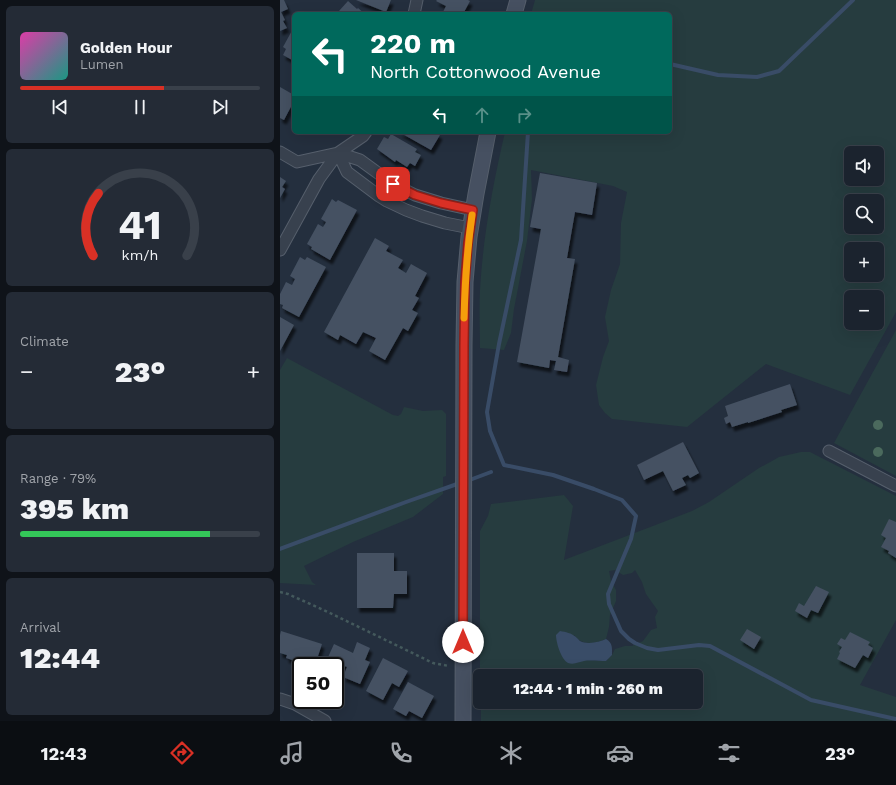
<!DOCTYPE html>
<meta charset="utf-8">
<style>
body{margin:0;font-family:"Work Sans",sans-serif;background:#242b36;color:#f1f3f6;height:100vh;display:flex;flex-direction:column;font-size:15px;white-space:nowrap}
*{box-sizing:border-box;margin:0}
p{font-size:13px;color:#a0a4aa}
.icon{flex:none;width:22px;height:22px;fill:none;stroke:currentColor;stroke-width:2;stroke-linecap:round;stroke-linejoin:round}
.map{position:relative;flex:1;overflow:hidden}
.drawer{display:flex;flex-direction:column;gap:6px;padding:6px;background:#0f1319;width:280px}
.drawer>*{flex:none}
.top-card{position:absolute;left:12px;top:12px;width:380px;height:122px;border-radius:6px;box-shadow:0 4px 16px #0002,0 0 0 1px #39404a;background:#00695c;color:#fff;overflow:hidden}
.buttons{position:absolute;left:564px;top:146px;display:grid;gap:8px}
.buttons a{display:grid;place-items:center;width:40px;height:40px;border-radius:6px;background:#1b232e;box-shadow:0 4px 16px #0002,0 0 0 1px #39404a;font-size:20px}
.speed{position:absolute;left:12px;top:657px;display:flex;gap:8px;font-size:20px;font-weight:700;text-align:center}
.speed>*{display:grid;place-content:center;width:52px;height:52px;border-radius:50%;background:#1b232e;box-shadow:0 4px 16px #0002,0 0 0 1px #39404a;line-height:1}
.speed .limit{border:2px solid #111;border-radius:6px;background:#fff;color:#111}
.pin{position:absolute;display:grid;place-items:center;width:34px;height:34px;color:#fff;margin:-17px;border-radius:8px;box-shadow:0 2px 6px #0006}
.me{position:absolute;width:44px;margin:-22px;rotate:0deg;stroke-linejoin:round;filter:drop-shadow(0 0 3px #0008)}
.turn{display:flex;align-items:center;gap:14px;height:84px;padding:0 12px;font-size:18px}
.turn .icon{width:52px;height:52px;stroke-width:2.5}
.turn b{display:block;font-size:28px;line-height:34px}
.lanes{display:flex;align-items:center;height:38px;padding:0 12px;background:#0003;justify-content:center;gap:20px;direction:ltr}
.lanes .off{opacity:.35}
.big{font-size:30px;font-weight:800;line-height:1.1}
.drawer .tile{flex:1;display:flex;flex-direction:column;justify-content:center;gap:6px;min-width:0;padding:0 14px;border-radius:6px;background:#242b36}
.drawer .dial{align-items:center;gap:0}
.dial svg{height:104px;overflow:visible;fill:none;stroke:#39404a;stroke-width:7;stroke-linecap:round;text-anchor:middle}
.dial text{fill:#f1f3f6;stroke:none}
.song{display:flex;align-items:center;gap:12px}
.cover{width:48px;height:48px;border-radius:6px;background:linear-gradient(135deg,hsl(320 70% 55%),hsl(170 70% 35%))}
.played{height:4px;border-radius:2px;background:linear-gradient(90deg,#d93025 60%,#39404a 60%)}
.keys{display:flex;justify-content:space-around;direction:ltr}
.heat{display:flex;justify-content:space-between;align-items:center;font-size:22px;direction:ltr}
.charge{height:6px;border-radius:3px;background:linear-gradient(90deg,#34c759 79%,#39404a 0)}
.trip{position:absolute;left:193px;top:669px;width:230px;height:40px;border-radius:6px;background:#1b232e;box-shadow:0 4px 16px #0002,0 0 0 1px #39404a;font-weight:800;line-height:40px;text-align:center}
.dock{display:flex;height:64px;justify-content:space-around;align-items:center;background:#0b0e12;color:#a0a4aa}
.dock .icon{width:28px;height:28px}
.dock .selected{color:#d93025}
.dock b{font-size:18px;color:#f1f3f6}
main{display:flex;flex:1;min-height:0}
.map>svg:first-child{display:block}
.green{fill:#263c3f;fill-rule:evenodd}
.water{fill:#394c67}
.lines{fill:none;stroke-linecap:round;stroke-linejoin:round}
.stream{stroke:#394c67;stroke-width:4}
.building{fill:#455162;filter:url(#shadow)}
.street-casing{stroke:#565f6c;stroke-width:13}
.secondary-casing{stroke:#565f6c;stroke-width:17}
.path{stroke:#44595c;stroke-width:2.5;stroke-dasharray:3 3;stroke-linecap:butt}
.street{stroke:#38414e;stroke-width:11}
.secondary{stroke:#465061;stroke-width:15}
.tree{fill:#4b6a5d}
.route-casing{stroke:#8d1f18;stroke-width:10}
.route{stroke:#d93025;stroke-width:7}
.slow{stroke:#f59e0b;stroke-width:7}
</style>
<main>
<section class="drawer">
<div class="tile">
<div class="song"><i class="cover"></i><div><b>Golden Hour</b><p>Lumen</p></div></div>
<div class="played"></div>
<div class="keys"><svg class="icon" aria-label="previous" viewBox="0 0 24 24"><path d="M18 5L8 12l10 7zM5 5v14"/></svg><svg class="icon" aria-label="pause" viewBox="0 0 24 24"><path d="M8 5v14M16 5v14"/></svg><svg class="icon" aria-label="next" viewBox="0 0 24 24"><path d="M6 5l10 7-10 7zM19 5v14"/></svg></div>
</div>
<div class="tile dial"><svg viewBox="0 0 100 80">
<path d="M14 69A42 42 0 1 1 86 69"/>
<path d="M14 69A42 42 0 0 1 18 21" stroke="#d93025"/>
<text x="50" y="56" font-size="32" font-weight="700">41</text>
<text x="50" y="72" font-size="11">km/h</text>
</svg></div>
<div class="tile"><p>Climate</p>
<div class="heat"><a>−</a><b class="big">23°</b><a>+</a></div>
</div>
<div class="tile"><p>Range · 79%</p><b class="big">395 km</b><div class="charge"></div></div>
<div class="tile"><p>Arrival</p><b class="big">12:44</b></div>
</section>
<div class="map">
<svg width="616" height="721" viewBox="0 0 616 721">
<defs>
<filter id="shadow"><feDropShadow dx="2.5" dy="4.5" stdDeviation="1" flood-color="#0009"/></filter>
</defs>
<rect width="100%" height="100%" fill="#242f3e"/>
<path class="green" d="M 255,0 L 616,0 L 616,312 L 570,395 L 486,364 L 407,427 L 332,419 L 325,413 L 319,405 L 316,385 L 323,357 L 329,341 L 325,317 L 331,290 L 340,264 L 341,223 L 347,192 L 333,186 L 251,170 L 252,199 L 247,241 L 234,309 L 231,333 L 224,350 L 200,348 C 200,329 199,309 200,290 C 203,236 213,184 225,132 L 390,132 L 390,14 L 251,14 ZM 571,153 L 597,153 L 597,179 L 571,179 ZM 571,201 L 597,201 L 597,227 L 571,227 ZM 571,249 L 597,249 L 597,275 L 571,275 ZM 571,297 L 597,297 L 597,323 L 571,323 Z
M 616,330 L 616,476 L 554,443 Z
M 7,358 L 113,415 L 118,416 L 121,414 L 124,407 L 143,411 L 162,410 L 166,414 L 166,476 L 163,477 L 163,494 L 133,517 L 73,542 L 24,566 L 32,582 L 36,585 L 0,583 L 0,370 Z
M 521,452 L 530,452 L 616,496 L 616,620 L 580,685 L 616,697 L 616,721 L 201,721 L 201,702 L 416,702 L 416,676 L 200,676 L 200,531 L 208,516 L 211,504 L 284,495 L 293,506 L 284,560 L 412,511 L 429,502 L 479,468 L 492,461 L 499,457 ZM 335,570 L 343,575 L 352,573 L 355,570 L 362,582 L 366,594 L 378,611 L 375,617 L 377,628 L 371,630 L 363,641 L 352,646 L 345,646 L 335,649 L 332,655 L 326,661 L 305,660 L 295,663 L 294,635 C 296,637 297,639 299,640 C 306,645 319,643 326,639 L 329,627 L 330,615 L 336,601 L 336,590 L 331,581 L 329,571 Z"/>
<path class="water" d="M 280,631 C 286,632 291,633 296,637 C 296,637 300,641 300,641 C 308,645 319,642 326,639 C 333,643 332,648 332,655 L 326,661 C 320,661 309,660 304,661 C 299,662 294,665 288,663 C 281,659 276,642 276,635 Z"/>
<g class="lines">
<path class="stream" d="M 390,64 L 438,75 L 477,77 L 499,71 L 573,0
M 248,132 L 241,240 L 219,344 L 207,412 L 210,431 L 224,465 L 273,475 L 314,489 L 342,500 L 356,516 L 351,539 L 328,594 L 329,604 L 341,631 L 349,639 L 355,643 L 367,648 L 378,650 L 419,645 L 430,646 L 531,700 L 616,719
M 187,481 L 211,472
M 0,549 L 126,502 L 180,483"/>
</g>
<path class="building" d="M 0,0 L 4,0 L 8,9 L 1,12 L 5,20 L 3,21 L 7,28 L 0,31 Z
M 76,0 L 111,0 L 106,12 Z
M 157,0 L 188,0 L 190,1 L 183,14 L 162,14 L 166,6 L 156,1 Z
M 68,1 L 77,9 L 78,8 L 85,14 L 63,14 L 59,11 Z
M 14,27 L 14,61 L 3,55 L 6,49 L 3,47 Z
M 0,87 L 14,95 L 14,101 L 4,120 L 0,118 Z
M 119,132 L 155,132 L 160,135 L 151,150 Z
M 111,134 L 137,149 L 135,152 L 141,155 L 135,166 L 130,163 L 127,167 L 116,160 L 115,162 L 97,149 L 104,137 L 108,139 Z
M 260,173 L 317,183 L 312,215 L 295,212 L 287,258 L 295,259 L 278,357 L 289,360 L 287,372 L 274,370 L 276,361 L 270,360 L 269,368 L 237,362 L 261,229 L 250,227 Z
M 0,177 L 6,181 L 2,187 L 5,189 L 0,198 Z
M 52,199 L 56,202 L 58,200 L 77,210 L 50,260 L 31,249 L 32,247 L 27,244 L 38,224 L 43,227 L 45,224 L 46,222 L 41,219 Z
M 95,238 L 109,246 L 106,251 L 123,260 L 118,268 L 126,273 L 131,264 L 147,273 L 135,296 L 139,298 L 132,310 L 138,313 L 128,331 L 123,328 L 105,360 L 89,351 L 96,338 L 83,332 L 76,344 L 60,335 L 58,340 L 44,332 Z
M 20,257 L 25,260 L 27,257 L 46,267 L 19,317 L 2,308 L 3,305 L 0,304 L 0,294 L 6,282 L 12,285 L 15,279 L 10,276 Z
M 0,317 L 14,325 L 0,351 Z
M 510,384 L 517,405 L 501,410 L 502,412 L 468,423 L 468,422 L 452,427 L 450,422 L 446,424 L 444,418 L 448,416 L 445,406 Z
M 403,442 L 419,473 L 410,478 L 408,475 L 402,478 L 406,485 L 393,491 L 383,471 L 364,480 L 357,465 Z
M 609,519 L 616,522 L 616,558 L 608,553 L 609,551 L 601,547 L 606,538 L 601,535 Z
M 77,553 L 114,553 L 114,571 L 127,571 L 127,594 L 114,594 L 113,608 L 77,608 Z
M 536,586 L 549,592 L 538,613 L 531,610 L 527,618 L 515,611 L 519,603 L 524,606 Z
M 467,629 L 481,637 L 474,649 L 460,640 Z
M 1,631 L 42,644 L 35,665 L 23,661 L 22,663 L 6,658 L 7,655 L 0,653 L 0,635 Z
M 570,632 L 590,642 L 588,645 L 593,648 L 588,658 L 583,655 L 575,668 L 557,659 L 560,653 L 559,652 L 562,647 L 557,644 L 561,638 L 565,640 Z
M 77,642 L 90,648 L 85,660 L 90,662 L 80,684 L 63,677 L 67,667 L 62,665 L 59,673 L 55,672 L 55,666 L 44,666 L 54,644 L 73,653 Z
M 103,658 L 128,671 L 119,687 L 112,683 L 103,700 L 86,691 Z
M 128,682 L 154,696 L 142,718 L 129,711 L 126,716 L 113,709 Z"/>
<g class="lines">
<defs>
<path id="street" d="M 134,14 L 137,0
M 0,152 L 17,162 L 58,153
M 58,153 L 67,172 L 99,196 L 107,201 L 126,210 L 142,216 L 165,223 L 190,228
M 58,153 L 80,160 L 113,184 L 135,195 L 161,203 L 193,210
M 0,250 L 39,179 L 58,153 L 83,136 L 86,132
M 549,451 L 616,486
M 0,699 L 15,704 L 45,721"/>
<path id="secondary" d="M 234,14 L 238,0
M 183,721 L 184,345 L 185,282 L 189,237 L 196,194 L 208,132"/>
</defs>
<use href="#street" class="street-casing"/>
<use href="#secondary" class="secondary-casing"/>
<path class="path" d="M 0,592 L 8,594 L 50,613 L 153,663 L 169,666"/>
<use href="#street" class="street"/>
<use href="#secondary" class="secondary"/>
</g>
<g class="tree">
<circle cx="598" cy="425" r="5"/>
<circle cx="598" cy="452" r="5"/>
</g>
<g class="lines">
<defs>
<path id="route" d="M 113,184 L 135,195 L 161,203 L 193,210 L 188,243 L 185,282 L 184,345 L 183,642"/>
</defs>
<use href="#route" class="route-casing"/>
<use href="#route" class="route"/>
<path class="slow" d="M 184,318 C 185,283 187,250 192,215"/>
</g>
</svg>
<div class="buttons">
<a><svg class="icon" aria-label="sound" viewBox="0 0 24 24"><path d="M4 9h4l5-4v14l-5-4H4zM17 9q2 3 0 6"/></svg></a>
<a><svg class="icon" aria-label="search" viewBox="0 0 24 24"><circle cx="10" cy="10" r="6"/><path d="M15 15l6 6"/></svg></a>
<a>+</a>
<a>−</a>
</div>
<div class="speed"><div class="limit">50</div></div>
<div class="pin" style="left:113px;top:184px;background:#d93025"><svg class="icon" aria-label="arrive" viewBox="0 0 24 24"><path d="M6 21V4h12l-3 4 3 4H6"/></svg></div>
<svg class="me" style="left:183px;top:642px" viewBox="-20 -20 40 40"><circle r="19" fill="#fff"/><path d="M0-13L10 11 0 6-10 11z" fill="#d93025"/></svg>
<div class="trip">12:44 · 1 min · 260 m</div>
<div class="top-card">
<div class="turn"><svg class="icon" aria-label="left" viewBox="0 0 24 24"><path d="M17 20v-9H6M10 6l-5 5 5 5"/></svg><div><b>220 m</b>North Cottonwood Avenue</div></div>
<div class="lanes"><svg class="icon" aria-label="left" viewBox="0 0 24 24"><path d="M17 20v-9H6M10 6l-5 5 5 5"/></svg><svg class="icon off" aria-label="ahead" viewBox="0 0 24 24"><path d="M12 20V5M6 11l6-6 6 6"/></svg><svg class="icon off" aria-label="right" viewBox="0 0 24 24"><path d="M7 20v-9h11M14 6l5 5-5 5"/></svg></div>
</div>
</div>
</main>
<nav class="dock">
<b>12:43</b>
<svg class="icon selected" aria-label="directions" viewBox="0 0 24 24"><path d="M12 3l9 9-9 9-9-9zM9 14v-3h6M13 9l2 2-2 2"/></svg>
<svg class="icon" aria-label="music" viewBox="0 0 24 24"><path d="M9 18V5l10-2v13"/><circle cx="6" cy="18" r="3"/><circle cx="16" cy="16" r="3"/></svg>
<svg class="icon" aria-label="phone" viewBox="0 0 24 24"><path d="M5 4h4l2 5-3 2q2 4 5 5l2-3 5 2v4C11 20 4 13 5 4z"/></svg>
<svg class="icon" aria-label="climate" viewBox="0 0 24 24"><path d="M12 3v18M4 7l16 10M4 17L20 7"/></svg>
<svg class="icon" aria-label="car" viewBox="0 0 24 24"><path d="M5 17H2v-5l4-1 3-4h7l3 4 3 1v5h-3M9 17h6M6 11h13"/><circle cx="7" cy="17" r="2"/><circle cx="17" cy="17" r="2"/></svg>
<svg class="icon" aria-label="filters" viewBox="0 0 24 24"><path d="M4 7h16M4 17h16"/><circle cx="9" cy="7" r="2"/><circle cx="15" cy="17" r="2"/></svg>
<b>23°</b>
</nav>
